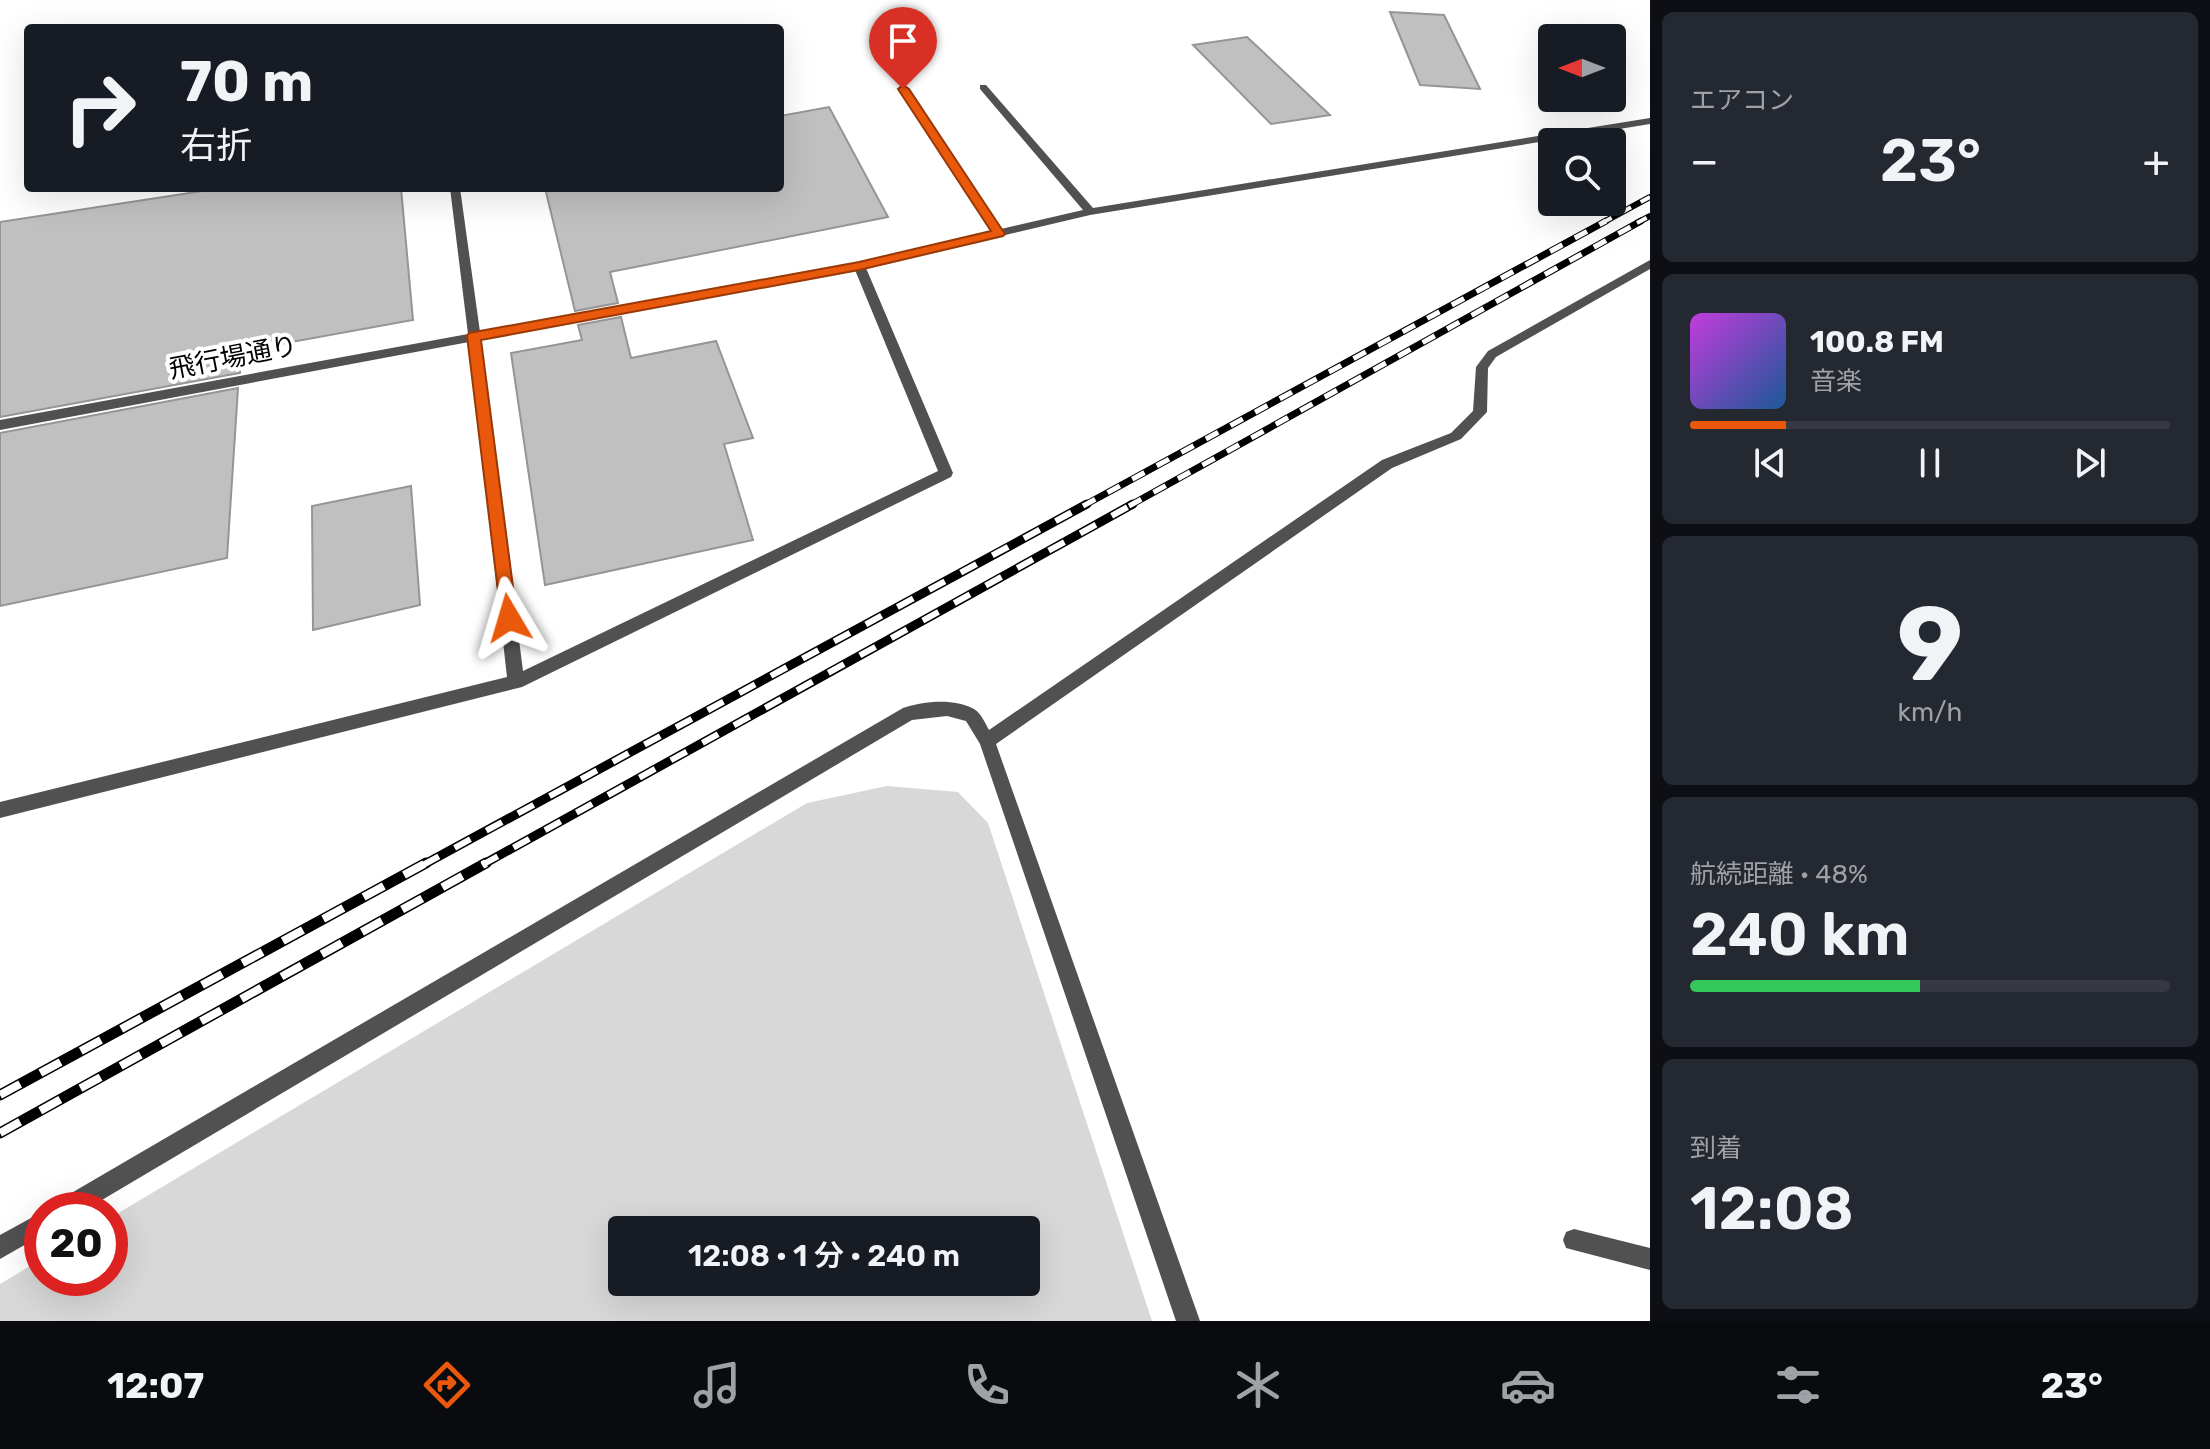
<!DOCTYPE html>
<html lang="ja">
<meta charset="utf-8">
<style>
body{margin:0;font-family:Rubik,"Noto Sans JP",sans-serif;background:#242831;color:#f1f3f6;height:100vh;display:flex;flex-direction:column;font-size:30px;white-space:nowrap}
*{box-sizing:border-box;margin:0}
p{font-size:26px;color:#9ea1a6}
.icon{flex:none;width:44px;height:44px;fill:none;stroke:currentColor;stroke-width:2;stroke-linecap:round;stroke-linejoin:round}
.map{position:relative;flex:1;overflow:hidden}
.side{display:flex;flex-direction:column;gap:12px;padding:12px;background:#0d0f14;width:560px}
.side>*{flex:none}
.guide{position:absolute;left:24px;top:24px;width:760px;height:168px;border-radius:8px;box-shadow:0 8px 32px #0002;background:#171b24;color:#f1f3f6;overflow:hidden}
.needle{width:52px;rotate:270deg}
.buttons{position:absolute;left:1538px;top:24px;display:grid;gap:16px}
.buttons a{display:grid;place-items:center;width:88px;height:88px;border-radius:8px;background:#171b24;box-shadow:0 8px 32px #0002;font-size:40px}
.speed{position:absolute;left:24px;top:1192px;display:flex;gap:16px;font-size:40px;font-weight:700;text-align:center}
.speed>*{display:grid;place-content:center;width:104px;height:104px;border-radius:50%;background:#171b24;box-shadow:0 8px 32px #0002;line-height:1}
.speed .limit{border:12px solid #d22;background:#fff;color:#111}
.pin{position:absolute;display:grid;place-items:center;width:68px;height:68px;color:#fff;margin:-82px -34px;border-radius:50% 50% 50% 0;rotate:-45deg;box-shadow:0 0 8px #0007}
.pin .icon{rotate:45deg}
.me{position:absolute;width:88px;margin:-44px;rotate:353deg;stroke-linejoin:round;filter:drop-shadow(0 0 6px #0008)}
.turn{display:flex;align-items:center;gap:28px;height:168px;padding:0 24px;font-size:36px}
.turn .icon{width:104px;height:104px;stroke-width:2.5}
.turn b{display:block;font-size:56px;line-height:68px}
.big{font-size:60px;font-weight:600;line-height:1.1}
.side .tile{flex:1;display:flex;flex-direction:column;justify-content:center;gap:12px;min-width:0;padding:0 28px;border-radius:12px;background:#242831}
.side .dial{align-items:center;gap:0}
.dial b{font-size:104px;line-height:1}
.song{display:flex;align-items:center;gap:24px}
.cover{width:96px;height:96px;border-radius:12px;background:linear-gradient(135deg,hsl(290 70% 55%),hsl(210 70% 35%))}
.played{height:8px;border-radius:4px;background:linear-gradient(90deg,#ea580c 20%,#363941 20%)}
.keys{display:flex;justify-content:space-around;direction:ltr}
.heat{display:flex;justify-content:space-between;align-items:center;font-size:44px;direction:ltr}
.charge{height:12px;border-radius:6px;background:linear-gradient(90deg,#34c759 48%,#363941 0)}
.trip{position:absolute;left:608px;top:1216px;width:432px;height:80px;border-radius:8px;background:#171b24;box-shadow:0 8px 32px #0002;font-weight:600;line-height:80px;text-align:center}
.tabs{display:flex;height:128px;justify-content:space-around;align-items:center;background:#090b0e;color:#9ea1a6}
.tabs .icon{width:56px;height:56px}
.tabs .selected{color:#ea580c}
.tabs b{font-size:36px;color:#f1f3f6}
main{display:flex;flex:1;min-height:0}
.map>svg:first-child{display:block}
.green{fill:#d8d8d8;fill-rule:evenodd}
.building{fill:#c0c0c0;stroke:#959595;stroke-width:2}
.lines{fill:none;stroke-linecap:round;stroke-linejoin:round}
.lane{fill:#515151;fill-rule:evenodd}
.rail-far3-casing{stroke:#000;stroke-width:6}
.rail-far2-casing{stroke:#000;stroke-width:7}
.rail-far1-casing{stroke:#000;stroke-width:9}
.rail-casing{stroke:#000;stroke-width:11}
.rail-far3{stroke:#fff;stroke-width:4;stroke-dasharray:11;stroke-linecap:butt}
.rail-far2{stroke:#fff;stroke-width:5;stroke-dasharray:14;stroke-linecap:butt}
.rail-far1{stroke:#fff;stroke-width:6;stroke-dasharray:18;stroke-linecap:butt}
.rail{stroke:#fff;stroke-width:8;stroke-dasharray:23;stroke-linecap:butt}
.route{fill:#ea580c;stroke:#983908;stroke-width:2}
.labels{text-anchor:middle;stroke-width:8;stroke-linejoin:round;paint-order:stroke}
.street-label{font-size:26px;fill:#000;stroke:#fff}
</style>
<main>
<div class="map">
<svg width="1650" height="1321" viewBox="0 0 1650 1321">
<rect width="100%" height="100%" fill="#fff"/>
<path class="green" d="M 887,786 L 958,792 L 988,823 L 1152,1321 L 0,1321 L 0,1284 L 42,1259 L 42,1278 L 110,1278 L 110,1218 L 807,803 ZM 622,1230 L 1026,1230 L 1026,1282 L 622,1282 Z"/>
<path class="building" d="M 1390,12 L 1444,15 L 1480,89 L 1420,85 Z
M 1247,37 L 1330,115 L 1271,124 L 1193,45 Z
M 829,107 L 888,217 L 610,272 L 618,303 L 575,311 L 545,188 L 780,188 L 780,116 Z
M 222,188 L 401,188 L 413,320 L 241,351 L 240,373 L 0,417 L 0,222 Z
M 621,317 L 631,358 L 716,341 L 753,438 L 724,444 L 753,540 L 545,585 L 511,353 L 582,340 L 578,325 Z
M 238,388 L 227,558 L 0,606 L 0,433 Z
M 411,486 L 420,605 L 313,630 L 312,506 Z"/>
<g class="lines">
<path class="lane" d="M 980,85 L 986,85 L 1093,208 L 1650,118 L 1650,124 L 1090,215 L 866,268 L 953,473 L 951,477 L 522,687 L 0,818 L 0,802 L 507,677 L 469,342 L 0,430 L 0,420 L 468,334 L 450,188 L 460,188 L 480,332 L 859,262 L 991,232 L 898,89 L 903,86 L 908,89 L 1001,229 L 1083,210 L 980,89 ZM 855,270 L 938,471 L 523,671 L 481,340 Z
M 1650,260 L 1650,269 L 1496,357 L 1488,368 L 1487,412 L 1461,439 L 1392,468 L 996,744 L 1200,1321 L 1176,1321 L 980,744 L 966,721 L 947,716 L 912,720 L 85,1210 L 53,1210 L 56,1202 L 903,708 C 923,701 955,698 974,709 C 981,713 985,723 989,730 L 1382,460 L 1451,433 L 1473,411 L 1476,367 L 1488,351 Z
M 42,1212 L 42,1235 L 0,1259 L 0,1235 Z
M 1574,1229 L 1650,1248 L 1650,1270 L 1566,1248 L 1563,1240 L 1566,1232 Z"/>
<defs>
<path id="rail-far3" d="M 1602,223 L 1650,197
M 1637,223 L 1650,216"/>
<path id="rail-far2" d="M 1083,506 L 1606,221
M 1129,506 L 1641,221"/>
<path id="rail-far1" d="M 423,865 L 1087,504
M 482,865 L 1133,504"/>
<path id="rail" d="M 0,1095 L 426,863
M 0,1133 L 486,863"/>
</defs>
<use href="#rail-far3" class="rail-far3-casing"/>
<use href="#rail-far2" class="rail-far2-casing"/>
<use href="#rail-far1" class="rail-far1-casing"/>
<use href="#rail" class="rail-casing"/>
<use href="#rail-far3" class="rail-far3"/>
<use href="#rail-far2" class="rail-far2"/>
<use href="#rail-far1" class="rail-far1"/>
<use href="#rail" class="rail"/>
</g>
<path class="route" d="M 903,85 L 909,89 L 1005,234 L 1003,236 L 859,270 L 481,340 L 517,618 L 515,624 L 502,624 L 467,336 L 469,333 L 859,262 L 991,231 L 898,89 Z"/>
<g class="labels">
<g class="street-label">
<text transform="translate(233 357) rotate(-11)" y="9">飛行場通り</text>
</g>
</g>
</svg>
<div class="buttons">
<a><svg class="needle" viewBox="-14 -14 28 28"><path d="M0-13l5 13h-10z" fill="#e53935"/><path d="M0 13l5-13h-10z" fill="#9ea1a6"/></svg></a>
<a><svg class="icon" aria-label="search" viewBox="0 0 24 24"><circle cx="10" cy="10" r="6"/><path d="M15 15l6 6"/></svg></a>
</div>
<div class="speed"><div class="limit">20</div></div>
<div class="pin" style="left:903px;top:89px;background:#d93025"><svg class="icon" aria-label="arrive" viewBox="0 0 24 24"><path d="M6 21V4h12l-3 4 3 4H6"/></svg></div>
<svg class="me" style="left:509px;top:618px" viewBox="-20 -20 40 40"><path d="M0-17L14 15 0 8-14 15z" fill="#ea580c" stroke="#fff" stroke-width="4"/></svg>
<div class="trip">12:08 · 1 分 · 240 m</div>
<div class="guide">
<div class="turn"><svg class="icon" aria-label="right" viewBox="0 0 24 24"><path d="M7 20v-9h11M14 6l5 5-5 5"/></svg><div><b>70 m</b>右折</div></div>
</div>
</div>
<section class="side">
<div class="tile"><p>エアコン</p>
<div class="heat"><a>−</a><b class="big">23°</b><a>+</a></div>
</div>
<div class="tile">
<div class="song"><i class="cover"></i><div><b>100.8 FM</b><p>音楽</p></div></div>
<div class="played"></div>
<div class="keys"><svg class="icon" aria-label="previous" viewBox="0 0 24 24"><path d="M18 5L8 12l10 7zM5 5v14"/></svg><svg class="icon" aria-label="pause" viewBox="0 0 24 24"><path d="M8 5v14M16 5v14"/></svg><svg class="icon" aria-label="next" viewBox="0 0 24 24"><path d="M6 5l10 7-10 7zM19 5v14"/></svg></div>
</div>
<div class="tile dial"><b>9</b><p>km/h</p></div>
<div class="tile"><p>航続距離 · 48%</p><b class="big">240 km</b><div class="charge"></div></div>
<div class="tile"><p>到着</p><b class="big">12:08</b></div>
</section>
</main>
<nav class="tabs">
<b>12:07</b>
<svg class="icon selected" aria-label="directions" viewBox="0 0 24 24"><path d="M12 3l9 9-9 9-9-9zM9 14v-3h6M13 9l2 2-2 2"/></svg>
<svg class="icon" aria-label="music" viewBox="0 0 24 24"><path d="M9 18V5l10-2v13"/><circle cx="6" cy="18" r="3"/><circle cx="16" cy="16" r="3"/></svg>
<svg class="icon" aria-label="phone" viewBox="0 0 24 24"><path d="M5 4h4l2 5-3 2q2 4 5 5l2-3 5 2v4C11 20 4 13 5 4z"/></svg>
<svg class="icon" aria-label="climate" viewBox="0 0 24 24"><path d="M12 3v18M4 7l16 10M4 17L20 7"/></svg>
<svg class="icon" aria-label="car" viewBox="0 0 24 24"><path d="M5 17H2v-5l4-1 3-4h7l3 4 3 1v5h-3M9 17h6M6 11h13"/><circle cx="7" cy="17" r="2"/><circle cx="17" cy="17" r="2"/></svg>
<svg class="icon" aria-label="filters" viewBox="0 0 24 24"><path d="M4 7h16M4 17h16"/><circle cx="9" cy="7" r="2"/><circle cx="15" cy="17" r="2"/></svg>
<b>23°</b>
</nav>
